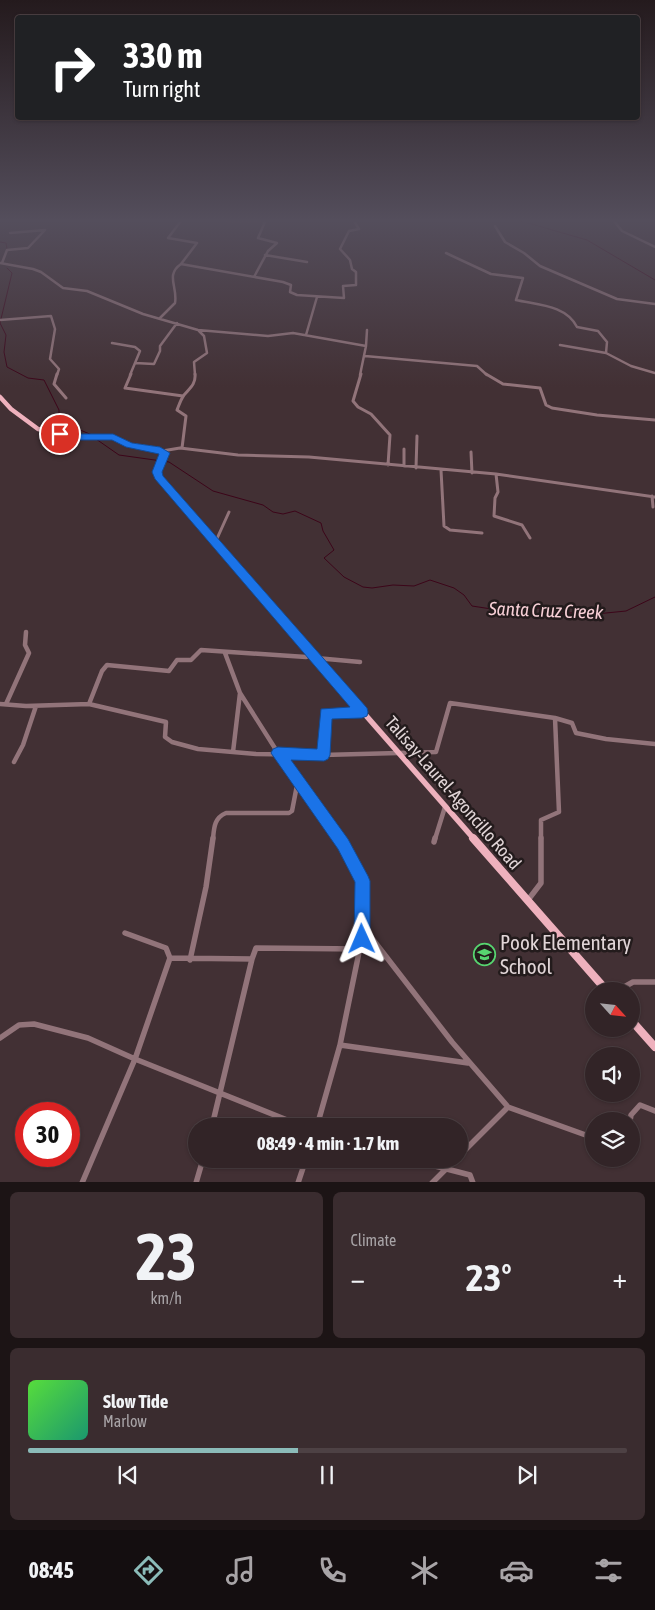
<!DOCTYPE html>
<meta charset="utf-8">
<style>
body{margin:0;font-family:"Asap Condensed",sans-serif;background:#3a2c2f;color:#f1f3f6;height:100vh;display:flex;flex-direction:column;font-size:19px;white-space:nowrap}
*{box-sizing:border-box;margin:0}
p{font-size:16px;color:#a8a4a7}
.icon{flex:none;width:28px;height:28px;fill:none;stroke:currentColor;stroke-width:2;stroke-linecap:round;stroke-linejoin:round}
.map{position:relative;height:1182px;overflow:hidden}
.details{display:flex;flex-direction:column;gap:10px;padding:10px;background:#1c1415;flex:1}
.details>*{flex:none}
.top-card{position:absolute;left:15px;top:15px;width:625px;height:105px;border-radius:5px;box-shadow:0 1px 4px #0004,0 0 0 1px #4d4144;background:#202124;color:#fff;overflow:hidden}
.needle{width:32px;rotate:117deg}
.fabs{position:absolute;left:585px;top:982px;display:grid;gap:10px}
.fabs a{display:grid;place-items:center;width:55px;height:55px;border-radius:50%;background:#322427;box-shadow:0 1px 4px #0004,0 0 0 1px #4d4144;font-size:25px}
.speed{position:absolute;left:15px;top:1102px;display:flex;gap:10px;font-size:25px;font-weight:700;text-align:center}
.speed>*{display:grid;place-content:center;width:65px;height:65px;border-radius:50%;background:#322427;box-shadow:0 1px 4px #0004,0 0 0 1px #4d4144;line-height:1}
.speed .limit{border:8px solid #d22;background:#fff;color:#111}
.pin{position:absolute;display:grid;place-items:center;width:42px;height:42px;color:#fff;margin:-21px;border:2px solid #fff;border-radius:50%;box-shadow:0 1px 5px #0007}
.me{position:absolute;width:55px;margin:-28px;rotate:359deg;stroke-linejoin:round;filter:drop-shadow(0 0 4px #0008)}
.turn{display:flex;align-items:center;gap:18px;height:105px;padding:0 25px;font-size:22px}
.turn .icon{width:65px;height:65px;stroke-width:2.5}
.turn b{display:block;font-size:35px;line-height:42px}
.big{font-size:38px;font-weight:700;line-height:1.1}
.details .widget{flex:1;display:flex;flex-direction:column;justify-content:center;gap:8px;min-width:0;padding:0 18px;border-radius:8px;background:#3a2c2f}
.details .dial{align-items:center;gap:0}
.dial b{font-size:65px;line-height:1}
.song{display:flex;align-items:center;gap:15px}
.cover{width:60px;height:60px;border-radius:8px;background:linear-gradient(135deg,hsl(110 70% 55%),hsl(160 70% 35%))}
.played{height:5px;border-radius:2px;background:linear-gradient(90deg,#8bbbb9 45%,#4d4144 45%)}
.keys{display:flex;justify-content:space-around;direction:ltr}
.heat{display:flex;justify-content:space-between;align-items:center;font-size:28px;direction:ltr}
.details .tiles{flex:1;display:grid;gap:10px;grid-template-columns:1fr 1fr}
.widget:last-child{grid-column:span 2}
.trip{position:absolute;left:188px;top:1118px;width:280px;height:50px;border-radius:25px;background:#322427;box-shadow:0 1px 4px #0004,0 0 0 1px #4d4144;font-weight:700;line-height:50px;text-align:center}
.dock{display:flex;height:80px;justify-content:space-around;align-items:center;background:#140e10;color:#a8a4a7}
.dock .icon{width:35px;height:35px}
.dock .active{color:#8bbbb9}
.dock b{font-size:22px;color:#f1f3f6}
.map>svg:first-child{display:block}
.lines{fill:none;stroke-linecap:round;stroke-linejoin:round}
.stream{stroke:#3c0519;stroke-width:1}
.minor-far3{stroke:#92747a;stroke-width:2.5}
.minor-far2{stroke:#92747a;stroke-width:3}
.minor-far1{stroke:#92747a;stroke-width:4.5}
.minor{stroke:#92747a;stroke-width:5.5}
.major-far2{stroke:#eeb1bd;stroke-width:4.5}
.major-far1{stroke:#eeb1bd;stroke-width:5.5}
.major{stroke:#eeb1bd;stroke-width:8}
.route{fill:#1a73e8;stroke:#114b97}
.labels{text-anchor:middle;stroke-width:5;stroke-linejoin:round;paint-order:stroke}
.street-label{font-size:18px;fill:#e1d5d7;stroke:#231b1c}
.water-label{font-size:19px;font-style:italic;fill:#f7cfd6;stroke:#231b1c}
.near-poi-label{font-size:21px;fill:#e1d5d7;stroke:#231b1c;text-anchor:start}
</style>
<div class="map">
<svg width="655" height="1183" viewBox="0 0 655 1183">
<rect width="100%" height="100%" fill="#423034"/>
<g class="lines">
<path class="stream" d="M 521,221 L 587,240 L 655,280
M 0,242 L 6,243 L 7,249
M 7,268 L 12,273 L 0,323 L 6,335 L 4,352 L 7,367 L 28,378 L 44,380 L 59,410 L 59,421 L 92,435
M 96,439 L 119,455 L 169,462 L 213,491 L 263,505 L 273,512 L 283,514 L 295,511 L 321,523 L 323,531 L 334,550 L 324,558 L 344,577 L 363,587 L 372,588 L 393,585 L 414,586 L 430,580 L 454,588 L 464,595 L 472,606 L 511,612 L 528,608 L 542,608 L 557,614 L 583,612 L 596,614 L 626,611 L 655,597"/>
<path class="minor-far3" d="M 181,221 L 168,238 L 197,243
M 227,221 L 266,221
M 614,221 L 622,231 L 655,247
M 495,226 L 505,242 L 524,253 L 540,266 L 617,299 L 655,304
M 197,243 L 181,264 L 283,282 L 291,285 L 290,292 L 297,295 L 344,298 L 343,286 L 356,285 L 356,272 L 352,269 L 350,260 L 340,249 L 349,231 L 359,229 L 354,221
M 446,253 L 491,274 L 523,278 L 516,300 C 538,305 566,305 577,327 L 598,331 L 607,342 L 606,353
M 265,255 L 307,262
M 0,263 L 33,269 L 41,272 L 63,288 L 87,291 L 143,314 L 198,330 L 268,336 L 293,333 L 366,346 L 360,375
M 2,263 L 7,250 L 28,248 L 45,230 L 10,233
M 254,277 L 268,251 L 277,243 L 258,238 L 265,222
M 160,318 L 175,303 C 178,287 165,275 181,264
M 0,320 L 51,316 L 55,329 L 50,359 L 59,369 L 57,375
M 306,335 L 317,297
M 112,343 L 135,347 L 140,351 L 130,375
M 560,345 L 606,353 L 631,366 L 655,373
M 366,346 L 367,330
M 365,356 L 477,366 L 487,375
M 135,363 L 154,364 L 160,351 L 160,346 L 177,323
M 195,375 L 194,362 L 207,353 L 204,336 L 199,331"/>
<path class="minor-far2" d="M 57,374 L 54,384 L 66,398
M 131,374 L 125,388 L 183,396
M 361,374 L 353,401 L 358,407 L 371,414 L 390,435 L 388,465
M 486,374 L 503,384 L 540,388 L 546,405 L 552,408 L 597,415 L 655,420
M 182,448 L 186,416 L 177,410 C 179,405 181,399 184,395 C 190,388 196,384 195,374
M 404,449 L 404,466
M 162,451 L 180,448 L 238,455 L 309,457 L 496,474 L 655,497
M 471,452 L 472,473
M 416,468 L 417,436
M 441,470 L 444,526 L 450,530 L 482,533
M 496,474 L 498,492 L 495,498 L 494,516 L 522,525 L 530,538
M 652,496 L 653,507
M 215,543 L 229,512"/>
<path class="minor-far1" d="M 225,653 L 240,693 L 278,753 L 339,839
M 313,654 L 306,657 L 201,650 L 191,660 L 177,660 L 169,671 L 107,665 L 102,671 L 89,704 L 166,722 L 165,737 L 172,742 L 198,749 L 256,754 L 323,755 L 326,713 L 362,712
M 316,658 L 360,662
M 0,704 L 26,706 L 89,704
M 6,704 L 29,653 L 25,645 L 26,632
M 233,752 L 240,693
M 323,755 L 436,752 L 450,703 L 555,718 L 572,723 L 576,733 L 606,739 L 655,744
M 14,762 L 23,745 L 36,706
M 213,839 C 214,828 214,818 226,813 L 289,813 L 292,811 L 298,780
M 435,839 L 445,807
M 541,839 L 541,820 L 559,812 L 555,718"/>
<path class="minor" d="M 434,842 L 435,838
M 528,900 L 541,883 L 541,838
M 364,928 L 452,1042 L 508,1107
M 125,933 L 166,948 L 170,958 L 252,959 L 256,948 L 361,949
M 190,960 L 206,887 L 213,838
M 617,991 L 633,982 L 655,982
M 0,1038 L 19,1025 L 34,1024 L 88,1038 L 135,1059 L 302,1126
M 340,1045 L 468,1063
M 630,1121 L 631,1115 L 640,1105 L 655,1111
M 212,1126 L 252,959
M 317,1126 L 340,1045 L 364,928 L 361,909 L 363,881 L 339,838
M 459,1156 L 508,1107 L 594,1138
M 408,1159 L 470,1175 L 473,1183
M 82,1183 L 135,1059 L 170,958
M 196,1183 L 203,1159
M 298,1183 L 306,1159
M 432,1183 L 456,1159"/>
<path class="major-far2" d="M 0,397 L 11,409 L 38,429 L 79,437 L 113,437 L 129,445 L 157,449 L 165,453 L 159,472 L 161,480 L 245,576"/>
<path class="major-far1" d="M 243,575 L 474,839"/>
<path class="major" d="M 473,838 L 607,991
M 631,1020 L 655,1047"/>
</g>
<linearGradient id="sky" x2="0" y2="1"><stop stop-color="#241a1d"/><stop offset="0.57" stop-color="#544e5c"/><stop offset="1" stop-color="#544e5c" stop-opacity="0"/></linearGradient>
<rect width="655" height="387" fill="url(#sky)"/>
<path class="route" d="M 60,431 L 79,434 L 113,434 L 132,443 L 160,447 L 170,453 L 162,472 L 163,476 L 367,708 L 368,712 L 367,716 L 362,718 L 332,719 L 330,755 L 328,759 L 324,761 L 291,760 L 348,839 L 368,876 L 370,881 L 370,939 L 368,944 L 362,947 L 357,944 L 354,939 L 355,882 L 338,849 L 271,753 L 273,749 L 278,747 L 317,749 L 321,709 L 350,707 L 155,479 L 152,472 L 159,454 L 126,447 L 112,440 L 79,440 L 56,436 L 55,434 Z"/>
<defs>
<symbol id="school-ring" viewBox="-11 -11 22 22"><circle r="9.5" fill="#231b1c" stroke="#57d570" stroke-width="1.5"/><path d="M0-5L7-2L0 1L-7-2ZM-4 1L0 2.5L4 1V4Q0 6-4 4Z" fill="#57d570"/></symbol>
</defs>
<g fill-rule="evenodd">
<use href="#school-ring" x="472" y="942" width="25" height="25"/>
</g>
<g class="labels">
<g class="street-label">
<text transform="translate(453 793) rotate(49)" y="6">Talisay-Laurel-Agoncillo Road</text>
</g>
<g class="water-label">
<text transform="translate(546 610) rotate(2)" y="7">Santa Cruz Creek</text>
</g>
<g class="near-poi-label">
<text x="500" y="950">Pook Elementary<tspan x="500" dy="24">School</tspan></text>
</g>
</g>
</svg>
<div class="fabs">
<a><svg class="needle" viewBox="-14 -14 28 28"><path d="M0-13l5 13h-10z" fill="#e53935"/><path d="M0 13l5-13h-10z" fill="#a8a4a7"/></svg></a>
<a><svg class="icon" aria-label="sound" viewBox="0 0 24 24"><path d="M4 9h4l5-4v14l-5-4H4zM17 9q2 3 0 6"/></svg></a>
<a><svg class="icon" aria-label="layers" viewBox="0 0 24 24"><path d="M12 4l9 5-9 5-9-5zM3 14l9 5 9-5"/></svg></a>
</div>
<div class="speed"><div class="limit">30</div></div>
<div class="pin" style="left:60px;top:434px;background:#d93025"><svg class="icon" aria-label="arrive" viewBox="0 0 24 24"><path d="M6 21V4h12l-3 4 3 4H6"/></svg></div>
<svg class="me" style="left:362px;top:939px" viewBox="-20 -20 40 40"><path d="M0-17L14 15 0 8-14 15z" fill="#1a73e8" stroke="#fff" stroke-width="4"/></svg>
<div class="trip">08:49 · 4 min · 1.7 km</div>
<div class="top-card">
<div class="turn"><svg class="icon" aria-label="right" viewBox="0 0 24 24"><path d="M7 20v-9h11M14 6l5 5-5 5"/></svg><div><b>330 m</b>Turn right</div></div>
</div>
</div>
<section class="details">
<div class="tiles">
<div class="widget dial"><b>23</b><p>km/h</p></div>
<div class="widget"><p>Climate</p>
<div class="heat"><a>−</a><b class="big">23°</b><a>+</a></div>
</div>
<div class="widget">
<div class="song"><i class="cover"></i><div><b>Slow Tide</b><p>Marlow</p></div></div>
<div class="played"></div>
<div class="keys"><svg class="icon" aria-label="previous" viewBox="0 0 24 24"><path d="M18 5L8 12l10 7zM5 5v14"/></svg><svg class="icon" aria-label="pause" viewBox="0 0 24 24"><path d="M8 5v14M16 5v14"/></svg><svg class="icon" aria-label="next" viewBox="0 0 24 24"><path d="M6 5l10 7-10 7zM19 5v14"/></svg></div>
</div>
</div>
</section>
<nav class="dock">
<b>08:45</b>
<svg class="icon active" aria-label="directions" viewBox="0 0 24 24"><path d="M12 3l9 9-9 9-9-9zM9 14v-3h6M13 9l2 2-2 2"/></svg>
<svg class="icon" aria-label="music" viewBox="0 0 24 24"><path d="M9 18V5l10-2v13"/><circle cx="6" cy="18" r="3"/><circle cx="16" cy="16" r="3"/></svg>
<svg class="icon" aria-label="phone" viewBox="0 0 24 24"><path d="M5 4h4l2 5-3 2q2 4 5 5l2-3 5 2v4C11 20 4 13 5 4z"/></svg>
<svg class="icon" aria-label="climate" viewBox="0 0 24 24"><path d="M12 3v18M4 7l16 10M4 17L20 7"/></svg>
<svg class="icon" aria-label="car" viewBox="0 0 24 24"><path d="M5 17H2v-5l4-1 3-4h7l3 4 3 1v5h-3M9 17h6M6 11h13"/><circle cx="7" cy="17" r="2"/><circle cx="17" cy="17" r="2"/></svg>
<svg class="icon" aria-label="filters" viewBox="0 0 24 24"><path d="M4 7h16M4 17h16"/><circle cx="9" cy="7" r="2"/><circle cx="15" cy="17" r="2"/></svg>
</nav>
